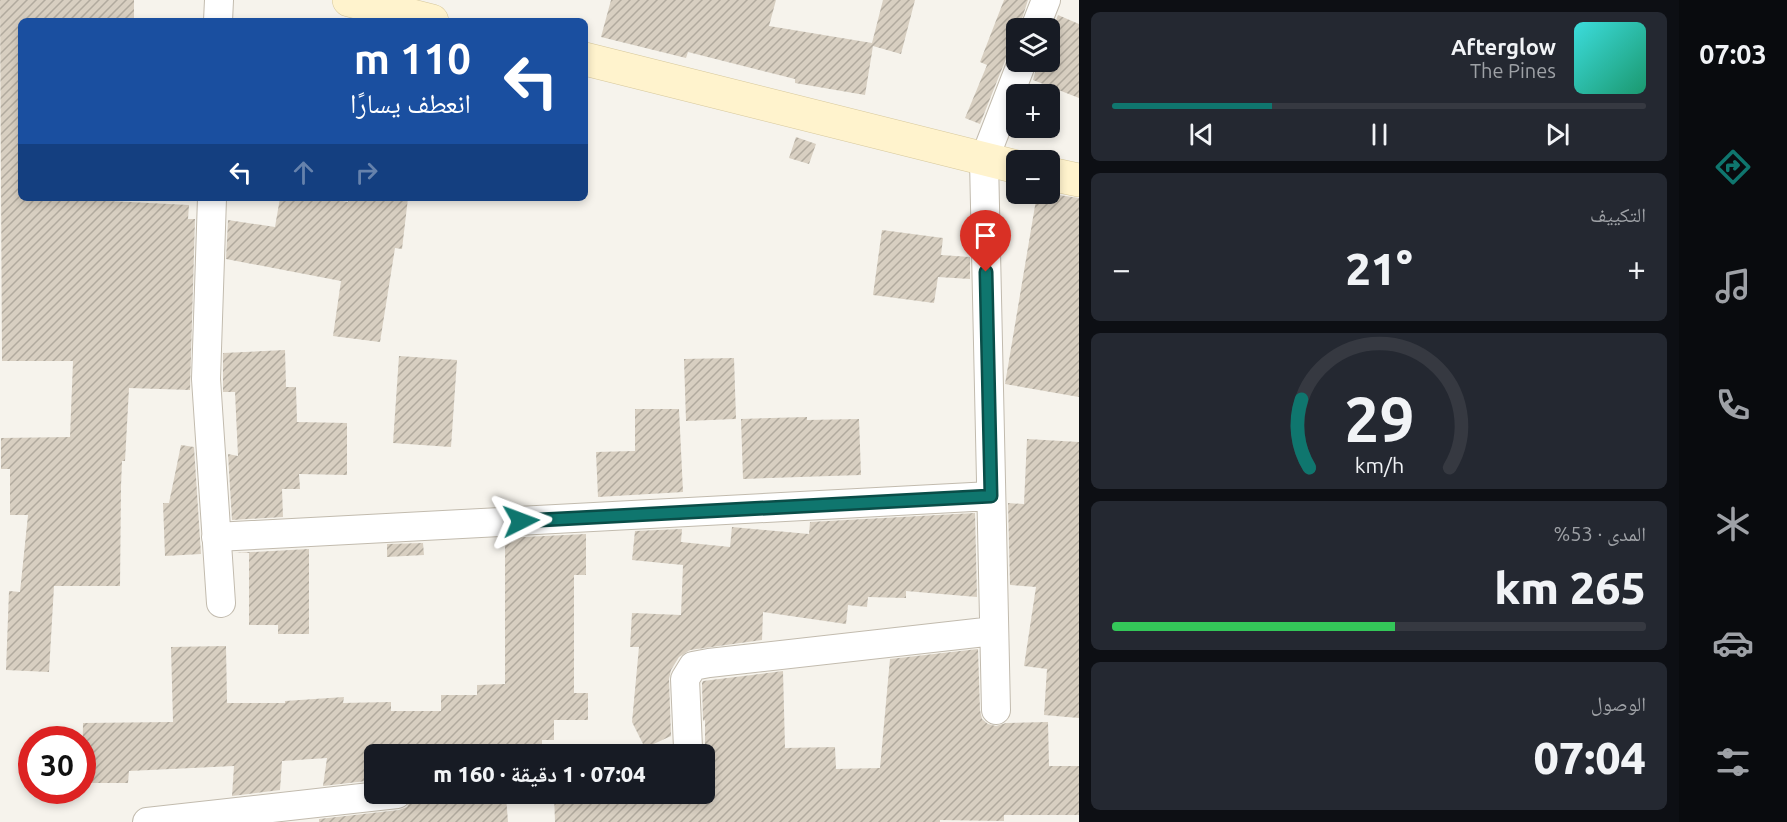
<!DOCTYPE html>
<html lang="ar">
<meta charset="utf-8">
<style>
body{margin:0;font-family:Ubuntu,"Noto Naskh Arabic",sans-serif;background:#242831;color:#f1f3f6;direction:rtl;height:100vh;display:flex;flex-direction:column;font-size:22px;white-space:nowrap}
*{box-sizing:border-box;margin:0}
p{font-size:20px;color:#9ea1a6}
.icon{flex:none;width:33px;height:33px;fill:none;stroke:currentColor;stroke-width:2;stroke-linecap:round;stroke-linejoin:round}
.map{position:relative;flex:1;overflow:hidden;direction:ltr}
.drawer{display:flex;flex-direction:column;gap:12px;padding:12px;background:#0d0f14;width:600px}
.drawer>*{flex:none}
.hud{position:absolute;left:18px;top:18px;width:570px;height:183px;border-radius:9px;box-shadow:0 3px 9px #0003;direction:rtl;background:#1a4fa0;color:#fff;overflow:hidden}
.tools{position:absolute;left:1006px;top:18px;display:grid;gap:12px}
.tools a{display:grid;place-items:center;width:54px;height:54px;border-radius:9px;background:#171b24;box-shadow:0 3px 9px #0003;font-size:30px}
.speed{position:absolute;left:18px;top:726px;display:flex;gap:12px;font-size:30px;font-weight:700;text-align:center}
.speed>*{display:grid;place-content:center;width:78px;height:78px;border-radius:50%;background:#171b24;box-shadow:0 3px 9px #0003;line-height:1}
.speed .limit{border:9px solid #d22;background:#fff;color:#111}
.pin{position:absolute;display:grid;place-items:center;width:51px;height:51px;color:#fff;margin:-62px -26px;border-radius:50% 50% 50% 0;rotate:-45deg;box-shadow:0 0 6px #0007}
.pin .icon{rotate:45deg}
.me{position:absolute;width:66px;margin:-33px;rotate:87deg;stroke-linejoin:round;filter:drop-shadow(0 0 4px #0008)}
.turn{display:flex;align-items:center;gap:21px;height:126px;padding:0 18px;font-size:27px}
.turn .icon{width:78px;height:78px;stroke-width:2.5}
.turn b{display:block;font-size:42px;line-height:51px}
.lanes{display:flex;align-items:center;height:57px;padding:0 18px;background:#0003;justify-content:center;gap:30px;direction:ltr}
.lanes .off{opacity:.35}
.big{font-size:45px;font-weight:800;line-height:1.1}
.drawer .card{flex:1;display:flex;flex-direction:column;justify-content:center;gap:9px;min-width:0;padding:0 21px;border-radius:9px;background:#242831}
.drawer .dial{align-items:center;gap:0}
.dial svg{height:156px;overflow:visible;fill:none;stroke:#363941;stroke-width:7;stroke-linecap:round;text-anchor:middle}
.dial text{fill:#f1f3f6;stroke:none}
.song{display:flex;align-items:center;gap:18px}
.cover{width:72px;height:72px;border-radius:9px;background:linear-gradient(135deg,hsl(180 70% 55%),hsl(160 70% 35%))}
.played{height:6px;border-radius:3px;background:linear-gradient(90deg,#0f766e 30%,#363941 30%)}
.keys{display:flex;justify-content:space-around;direction:ltr}
.heat{display:flex;justify-content:space-between;align-items:center;font-size:33px;direction:ltr}
.charge{height:9px;border-radius:4px;background:linear-gradient(90deg,#34c759 53%,#363941 0)}
.trip{position:absolute;left:364px;top:744px;width:351px;height:60px;border-radius:9px;background:#171b24;box-shadow:0 3px 9px #0003;font-weight:800;line-height:60px;text-align:center;direction:rtl}
main{display:flex;flex:1;min-height:0}
.tabs{display:flex;flex-direction:column;width:108px;justify-content:space-around;align-items:center;background:#090b0e;color:#9ea1a6}
.tabs .icon{width:42px;height:42px}
.tabs .current{color:#0f766e}
.tabs b{font-size:27px;color:#f1f3f6}
.map>svg:first-child{display:block}
.building{fill:url(#building-hatch)}
.lines{fill:none;stroke-linecap:round;stroke-linejoin:round}
.street-casing{stroke:#c2bbae;stroke-width:30}
.secondary-casing{stroke:#d6c79b;stroke-width:34}
.street{stroke:#fff;stroke-width:28}
.secondary{stroke:#fff3cd;stroke-width:33}
.route-casing{stroke:#0a4d48;stroke-width:15}
.route{stroke:#0f766e;stroke-width:10}
</style>
<main>
<nav class="tabs">
<b>07:03</b>
<svg class="icon current" aria-label="directions" viewBox="0 0 24 24"><path d="M12 3l9 9-9 9-9-9zM9 14v-3h6M13 9l2 2-2 2"/></svg>
<svg class="icon" aria-label="music" viewBox="0 0 24 24"><path d="M9 18V5l10-2v13"/><circle cx="6" cy="18" r="3"/><circle cx="16" cy="16" r="3"/></svg>
<svg class="icon" aria-label="phone" viewBox="0 0 24 24"><path d="M5 4h4l2 5-3 2q2 4 5 5l2-3 5 2v4C11 20 4 13 5 4z"/></svg>
<svg class="icon" aria-label="climate" viewBox="0 0 24 24"><path d="M12 3v18M4 7l16 10M4 17L20 7"/></svg>
<svg class="icon" aria-label="car" viewBox="0 0 24 24"><path d="M5 17H2v-5l4-1 3-4h7l3 4 3 1v5h-3M9 17h6M6 11h13"/><circle cx="7" cy="17" r="2"/><circle cx="17" cy="17" r="2"/></svg>
<svg class="icon" aria-label="filters" viewBox="0 0 24 24"><path d="M4 7h16M4 17h16"/><circle cx="9" cy="7" r="2"/><circle cx="15" cy="17" r="2"/></svg>
</nav>
<section class="drawer">
<div class="card">
<div class="song"><i class="cover"></i><div><b>Afterglow</b><p>The Pines</p></div></div>
<div class="played"></div>
<div class="keys"><svg class="icon" aria-label="previous" viewBox="0 0 24 24"><path d="M18 5L8 12l10 7zM5 5v14"/></svg><svg class="icon" aria-label="pause" viewBox="0 0 24 24"><path d="M8 5v14M16 5v14"/></svg><svg class="icon" aria-label="next" viewBox="0 0 24 24"><path d="M6 5l10 7-10 7zM19 5v14"/></svg></div>
</div>
<div class="card"><p>التكييف</p>
<div class="heat"><a>−</a><b class="big">21°</b><a>+</a></div>
</div>
<div class="card dial"><svg viewBox="0 0 100 80">
<path d="M14 69A42 42 0 1 1 86 69"/>
<path d="M14 69A42 42 0 0 1 10 34" stroke="#0f766e"/>
<text x="50" y="56" font-size="32" font-weight="700">29</text>
<text x="50" y="72" font-size="11">km/h</text>
</svg></div>
<div class="card"><p>المدى · 53%</p><b class="big">265 km</b><div class="charge"></div></div>
<div class="card"><p>الوصول</p><b class="big">07:04</b></div>
</section>
<div class="map">
<svg width="1079" height="822" viewBox="0 0 1079 822">
<defs>
<pattern id="building-hatch" width="6" height="6" patternUnits="userSpaceOnUse" patternTransform="scale(1.5)"><rect width="6" height="6" fill="#d8cfc1"/><path d="M-1 1l2-2M0 6l6-6M5 7l2-2" fill="none" stroke="#b1aa9e"/></pattern>
</defs>
<rect width="100%" height="100%" fill="#f6f3ec"/>
<path class="building" d="M 0,0 L 134,0 L 134,21 L 21,21 L 21,198 L 109,198 L 109,201 L 189,205 L 188,219 L 195,219 L 190,390 L 129,388 L 125,461 L 122,461 L 121,486 L 120,586 L 54,586 L 49,672 L 6,670 L 9,591 L 20,592 L 28,515 L 10,515 L 10,469 L 1,469 L 1,438 L 70,437 L 73,361 L 2,361 Z
M 611,0 L 776,0 L 769,26 L 872,43 L 883,0 L 915,0 L 901,54 L 873,46 L 865,95 L 795,83 L 795,79 L 688,52 L 686,58 L 601,37 Z
M 1004,0 L 1028,0 L 1019,28 L 1017,28 L 1017,47 L 1011,50 L 1007,56 L 980,124 L 965,118 L 987,65 L 980,62 Z
M 1058,15 L 1079,24 L 1079,98 L 1033,80 L 1038,62 L 1050,62 L 1050,35 Z
M 796,137 L 816,144 L 809,164 L 789,158 Z
M 1037,194 L 1052,194 L 1079,198 L 1079,397 L 1005,384 Z
M 280,198 L 327,198 L 348,202 L 348,198 L 408,198 L 402,249 L 395,248 L 380,342 L 333,336 L 341,281 L 226,259 L 228,220 L 275,227 Z
M 882,230 L 943,238 L 941,255 L 970,257 L 970,279 L 938,277 L 934,303 L 873,295 Z
M 285,350 L 286,387 L 296,387 L 297,422 L 347,423 L 347,475 L 299,474 L 300,489 L 282,489 L 283,517 L 232,520 L 228,454 L 238,456 L 235,392 L 223,392 L 223,353 Z
M 399,356 L 457,360 L 451,447 L 393,443 Z
M 734,358 L 736,419 L 686,421 L 684,359 Z
M 635,409 L 679,409 L 683,492 L 598,497 L 596,452 L 635,451 Z
M 807,417 L 807,420 L 859,419 L 861,475 L 743,479 L 741,419 Z
M 1027,439 L 1079,442 L 1079,718 L 1044,715 L 1047,669 L 1024,666 L 1036,587 L 1010,585 L 1008,503 L 1024,504 Z
M 181,445 L 194,447 L 201,554 L 165,556 L 163,503 L 169,503 Z
M 975,513 L 977,597 L 906,591 L 906,598 L 868,597 L 867,607 L 848,605 L 846,624 L 763,612 L 762,640 L 690,650 L 679,657 L 671,670 L 669,679 L 671,736 L 645,748 L 632,722 L 639,647 L 630,647 L 632,613 L 681,615 L 683,565 L 632,560 L 635,531 L 682,529 L 681,542 L 730,547 L 732,527 L 809,534 L 810,522 Z
M 586,534 L 586,575 L 574,575 L 574,693 L 588,693 L 588,720 L 554,720 L 554,740 L 542,740 L 542,745 L 460,745 L 460,754 L 375,754 L 375,780 L 323,786 L 327,758 L 282,761 L 280,790 L 232,796 L 234,766 L 129,771 L 128,783 L 82,783 L 83,723 L 173,722 L 171,647 L 226,646 L 227,703 L 285,703 L 285,701 L 344,697 L 343,703 L 391,702 L 391,711 L 441,711 L 441,695 L 477,695 L 477,685 L 505,684 L 505,538 Z
M 423,543 L 424,555 L 387,557 L 387,544 Z
M 309,549 L 309,634 L 278,634 L 278,625 L 249,625 L 249,553 L 234,553 Z
M 978,649 L 980,710 L 982,719 L 988,724 L 996,726 L 1006,723 L 1048,722 L 1049,766 L 1079,766 L 1079,815 L 1004,815 L 1004,821 L 940,820 L 940,822 L 555,822 L 554,794 L 705,794 L 705,720 L 703,721 L 702,683 L 703,681 L 783,671 L 785,748 L 835,747 L 836,769 L 880,768 L 890,659 Z
M 423,794 L 436,794 L 437,804 L 506,797 L 508,822 L 319,822 L 319,819 L 399,810 L 407,807 L 413,796 Z"/>
<g class="lines">
<defs>
<path id="street" d="M 218,21 L 219,0
M 1035,28 L 1046,0
M 212,198 L 206,379 L 221,603
M 216,537 L 991,496
M 996,710 L 984,160 L 1022,62
M 685,754 L 688,748 L 685,679 L 693,666 L 709,663 L 994,631
M 147,822 L 397,794"/>
<path id="secondary" d="M 349,0 L 432,21
M 585,59 L 1017,167
M 1050,174 L 1079,180"/>
</defs>
<use href="#street" class="street-casing"/>
<use href="#secondary" class="secondary-casing"/>
<use href="#street" class="street"/>
<use href="#secondary" class="secondary"/>
</g>
<g class="lines">
<defs>
<path id="route" d="M 521,521 L 991,496 L 986,272"/>
</defs>
<use href="#route" class="route-casing"/>
<use href="#route" class="route"/>
</g>
</svg>
<div class="tools">
<a><svg class="icon" aria-label="layers" viewBox="0 0 24 24"><path d="M12 4l9 5-9 5-9-5zM3 14l9 5 9-5"/></svg></a>
<a>+</a>
<a>−</a>
</div>
<div class="speed"><div class="limit">30</div></div>
<div class="pin" style="left:986px;top:272px;background:#d93025"><svg class="icon" aria-label="arrive" viewBox="0 0 24 24"><path d="M6 21V4h12l-3 4 3 4H6"/></svg></div>
<svg class="me" style="left:521px;top:521px" viewBox="-20 -20 40 40"><path d="M0-17L14 15 0 8-14 15z" fill="#0f766e" stroke="#fff" stroke-width="4"/></svg>
<div class="trip">07:04 · 1 دقيقة · 160 m</div>
<div class="hud">
<div class="turn"><svg class="icon" aria-label="left" viewBox="0 0 24 24"><path d="M17 20v-9H6M10 6l-5 5 5 5"/></svg><div><b>110 m</b>انعطف يسارًا</div></div>
<div class="lanes"><svg class="icon" aria-label="left" viewBox="0 0 24 24"><path d="M17 20v-9H6M10 6l-5 5 5 5"/></svg><svg class="icon off" aria-label="ahead" viewBox="0 0 24 24"><path d="M12 20V5M6 11l6-6 6 6"/></svg><svg class="icon off" aria-label="right" viewBox="0 0 24 24"><path d="M7 20v-9h11M14 6l5 5-5 5"/></svg></div>
</div>
</div>
</main>
